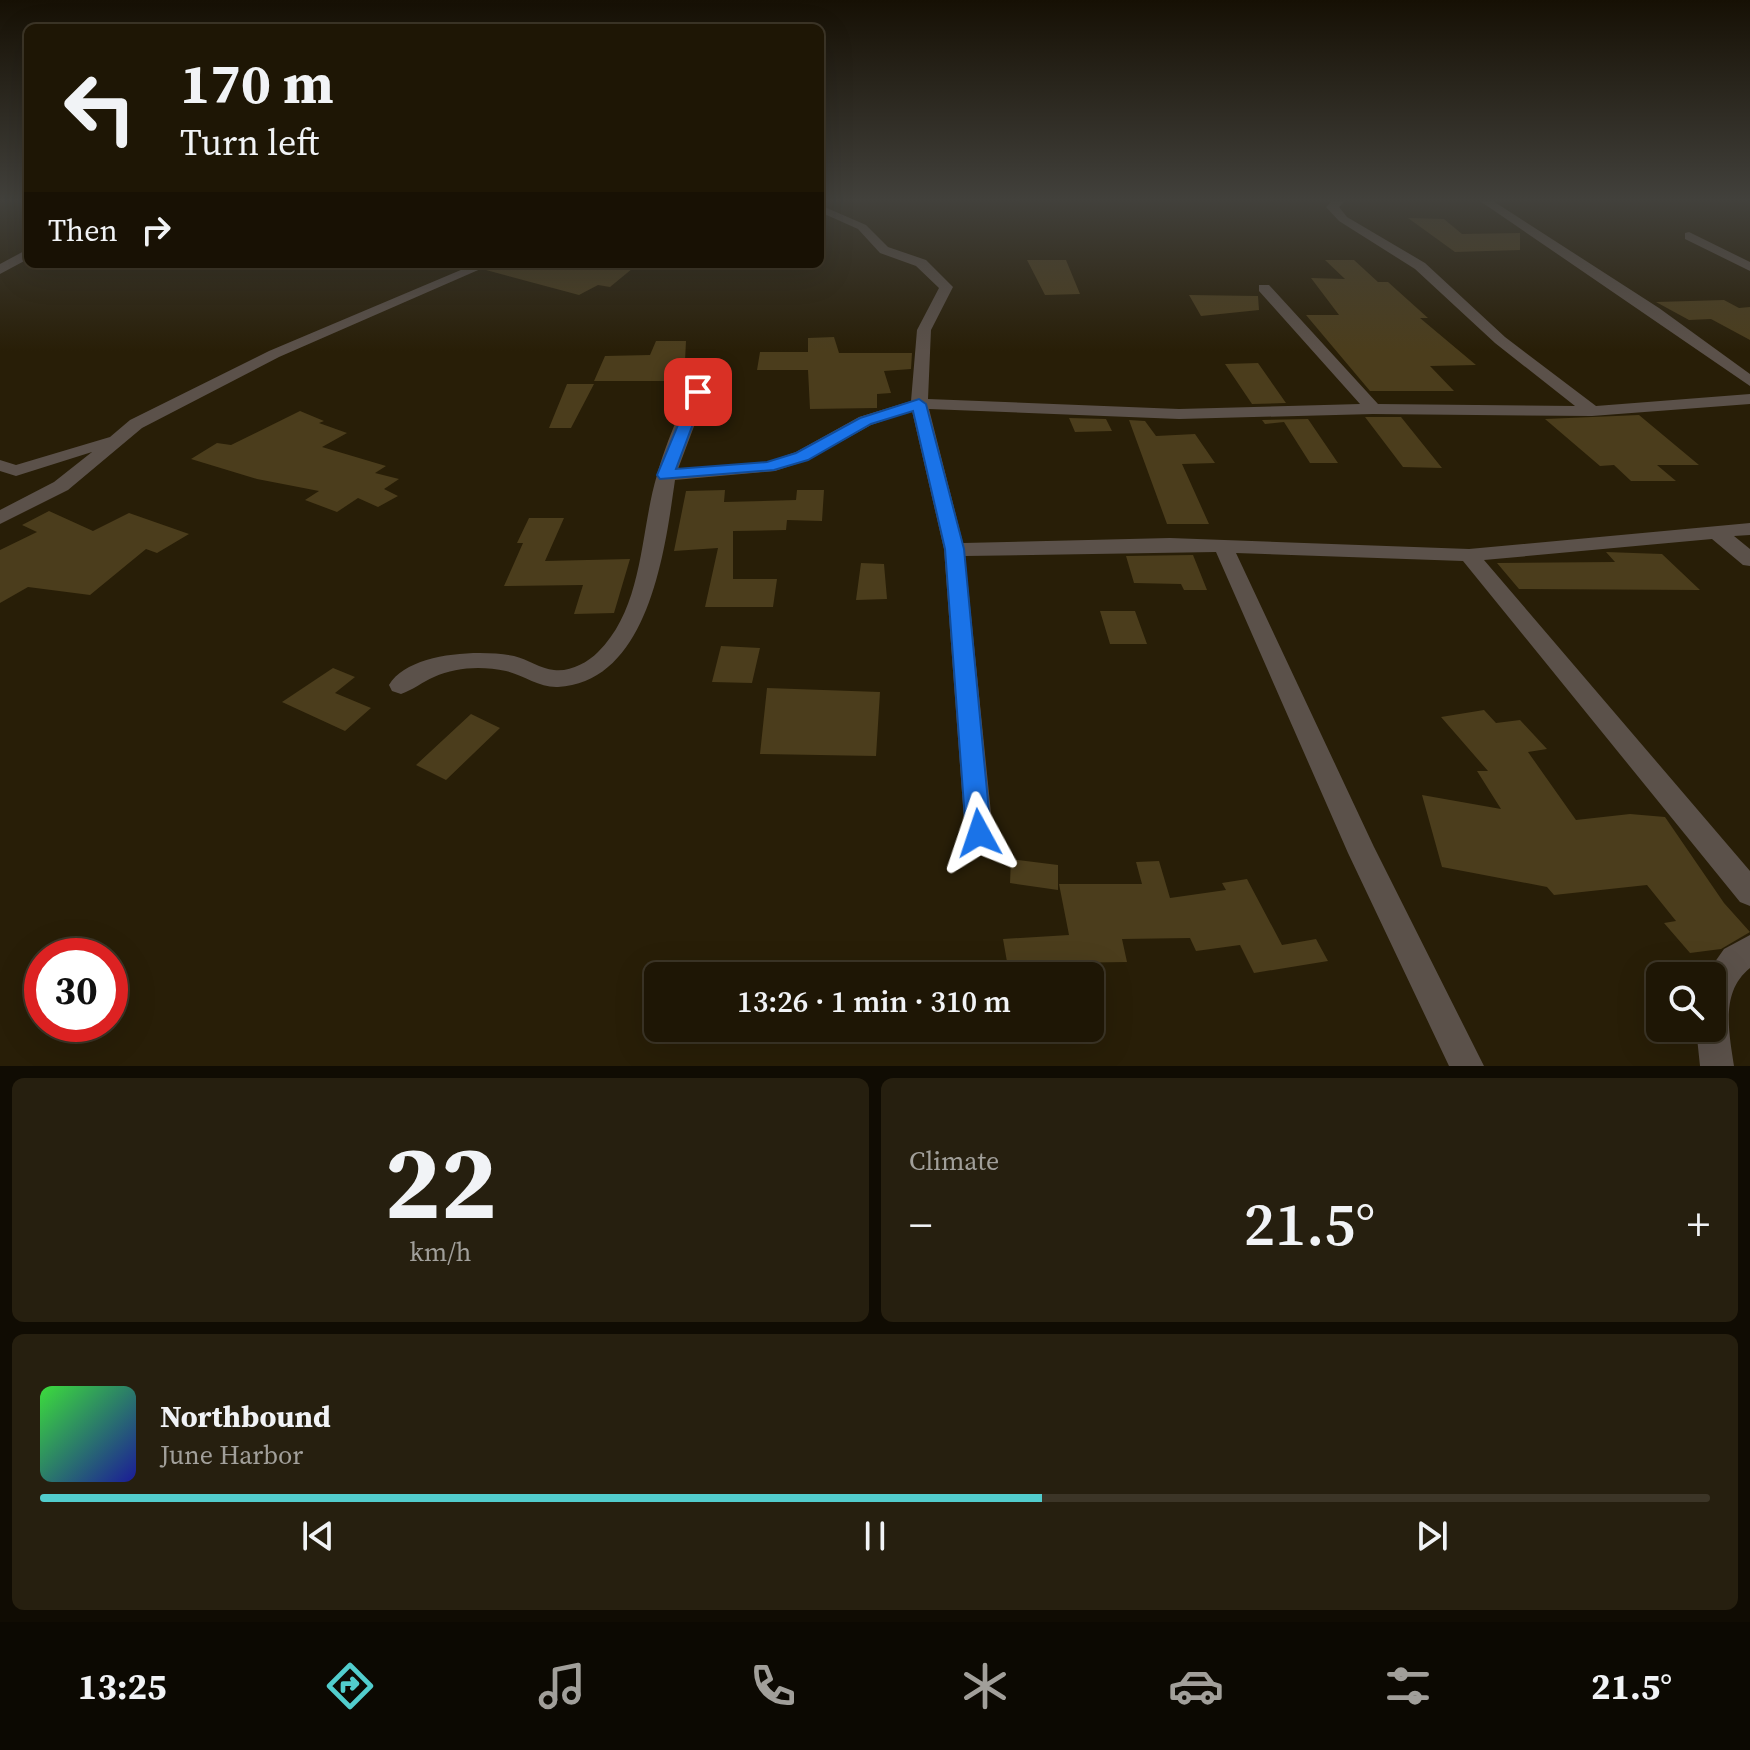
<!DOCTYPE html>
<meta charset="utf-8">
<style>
body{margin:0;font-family:"Source Serif 4",serif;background:#261f0f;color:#f1f3f6;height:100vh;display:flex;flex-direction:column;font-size:30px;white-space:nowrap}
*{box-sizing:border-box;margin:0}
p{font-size:26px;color:#a19f9a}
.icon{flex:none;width:44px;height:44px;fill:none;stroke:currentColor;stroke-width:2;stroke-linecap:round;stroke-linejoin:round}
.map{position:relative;height:1066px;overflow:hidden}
.drawer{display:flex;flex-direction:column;gap:12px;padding:12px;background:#100c03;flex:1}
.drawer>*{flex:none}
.top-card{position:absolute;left:24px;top:24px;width:800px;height:244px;border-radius:12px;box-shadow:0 8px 32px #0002,0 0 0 2px #3c3527;background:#1e1605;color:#f1f3f6;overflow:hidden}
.buttons{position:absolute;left:1646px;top:962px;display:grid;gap:16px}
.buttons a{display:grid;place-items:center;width:80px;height:80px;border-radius:12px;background:#1e1605;box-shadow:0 8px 32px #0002,0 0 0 2px #3c3527;font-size:40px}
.speed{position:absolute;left:24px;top:938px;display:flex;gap:16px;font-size:40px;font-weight:700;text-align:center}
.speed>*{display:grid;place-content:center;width:104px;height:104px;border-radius:50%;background:#1e1605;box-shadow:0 8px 32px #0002,0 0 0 2px #3c3527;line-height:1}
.speed .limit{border:12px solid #d22;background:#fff;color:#111}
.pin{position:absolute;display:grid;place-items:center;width:68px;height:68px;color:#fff;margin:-34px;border-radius:16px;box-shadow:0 4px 12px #0006}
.me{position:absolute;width:88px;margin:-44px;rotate:355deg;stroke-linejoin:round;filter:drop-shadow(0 0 6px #0008)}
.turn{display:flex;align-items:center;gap:28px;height:168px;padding:0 24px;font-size:36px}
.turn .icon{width:104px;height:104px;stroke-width:2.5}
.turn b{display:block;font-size:56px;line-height:68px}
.then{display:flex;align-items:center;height:76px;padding:0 24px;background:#0003;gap:16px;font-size:30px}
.big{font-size:60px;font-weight:600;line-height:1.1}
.drawer .widget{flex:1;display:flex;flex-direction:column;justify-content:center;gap:12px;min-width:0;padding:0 28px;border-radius:12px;background:#261f0f}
.drawer .dial{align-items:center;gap:0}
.dial b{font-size:104px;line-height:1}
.song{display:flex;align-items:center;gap:24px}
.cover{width:96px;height:96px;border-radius:12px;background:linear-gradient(135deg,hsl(120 70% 55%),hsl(240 70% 35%))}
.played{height:8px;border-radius:4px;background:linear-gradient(90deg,#52cdcd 60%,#3c3527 60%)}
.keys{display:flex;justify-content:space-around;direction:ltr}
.heat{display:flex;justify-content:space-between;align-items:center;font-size:44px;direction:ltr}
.drawer .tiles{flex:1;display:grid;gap:12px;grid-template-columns:1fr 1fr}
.widget:last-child{grid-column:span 2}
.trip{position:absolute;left:644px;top:962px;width:460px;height:80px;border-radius:12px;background:#1e1605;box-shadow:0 8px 32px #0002,0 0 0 2px #3c3527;font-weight:600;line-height:80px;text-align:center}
.menu{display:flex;height:128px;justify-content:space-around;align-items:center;background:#0c0902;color:#a19f9a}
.menu .icon{width:56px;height:56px}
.menu .active{color:#52cdcd}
.menu b{font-size:36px;color:#f1f3f6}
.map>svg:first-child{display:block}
.building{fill:#4b3d1c}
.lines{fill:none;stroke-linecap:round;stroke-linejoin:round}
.minor{fill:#5b514a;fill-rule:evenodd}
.tertiary{fill:#5b514a;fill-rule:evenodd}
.route{fill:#1a73e8;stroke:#114b97;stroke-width:2}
</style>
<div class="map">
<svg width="1750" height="1066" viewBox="0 0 1750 1066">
<rect width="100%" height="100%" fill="#281e07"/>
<path class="building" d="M 1408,218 L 1444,219 L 1462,234 L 1520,233 L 1520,250 L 1455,252 Z
M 1027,260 L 1066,260 L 1080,294 L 1045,295 Z
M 1325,260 L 1354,260 L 1378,282 L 1388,282 L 1428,318 L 1420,318 L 1476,365 L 1430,366 L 1454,391 L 1370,391 L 1306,315 L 1339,315 L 1311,278 L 1345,279 Z
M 495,264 L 638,264 L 610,287 L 598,285 L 579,295 L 486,270 Z
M 1189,295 L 1258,296 L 1259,310 L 1201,316 Z
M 1724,300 L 1739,308 L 1750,307 L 1750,340 L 1711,319 L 1689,320 L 1656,302 Z
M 834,337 L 839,353 L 912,353 L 911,369 L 884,371 L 891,393 L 877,394 L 877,408 L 810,409 L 808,370 L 757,370 L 760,352 L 808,352 L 808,338 Z
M 656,341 L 686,341 L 684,381 L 594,381 L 605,356 L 650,355 Z
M 1258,363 L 1286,403 L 1252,404 L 1225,364 Z
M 567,384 L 594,384 L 571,428 L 549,428 Z
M 300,411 L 324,421 L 319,423 L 347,433 L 322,447 L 386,466 L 375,473 L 399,479 L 384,489 L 398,496 L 378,507 L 358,498 L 337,512 L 305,500 L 319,491 L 257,479 L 191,459 L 217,443 L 231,445 Z
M 1639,415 L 1699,465 L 1657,465 L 1676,481 L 1631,481 L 1614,465 L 1600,466 L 1545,419 Z
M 1365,417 L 1401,417 L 1442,468 L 1403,467 Z
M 1069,418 L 1106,419 L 1112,431 L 1075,432 Z
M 1308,419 L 1338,463 L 1310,463 L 1284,422 L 1265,424 L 1262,420 Z
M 1129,420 L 1145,421 L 1156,436 L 1195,434 L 1215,463 L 1182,464 L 1209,524 L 1167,524 Z
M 725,490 L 724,502 L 796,500 L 797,490 L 824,490 L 822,521 L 787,520 L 786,530 L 733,531 L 733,579 L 777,579 L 773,607 L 705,607 L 718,548 L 674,551 L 686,491 Z
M 49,511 L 93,531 L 129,513 L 189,534 L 157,553 L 146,549 L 90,595 L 28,587 L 0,603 L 0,550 L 37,532 L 22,525 Z
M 529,518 L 564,518 L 545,561 L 630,559 L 614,613 L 574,614 L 583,585 L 504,586 L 523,543 L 517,543 Z
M 1606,552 L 1662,554 L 1700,590 L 1519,589 L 1497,563 L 1615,562 Z
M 1193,555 L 1207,590 L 1184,590 L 1181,584 L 1134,583 L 1126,556 Z
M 861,563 L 884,564 L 887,599 L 856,600 Z
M 1100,611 L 1135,611 L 1147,644 L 1110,644 Z
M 721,646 L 760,648 L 752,683 L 712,682 Z
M 333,668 L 355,677 L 335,693 L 371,708 L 345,731 L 282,702 Z
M 767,688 L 880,692 L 876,756 L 760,754 Z
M 1484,710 L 1496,723 L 1520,720 L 1547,749 L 1528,752 L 1576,820 L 1630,814 L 1665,817 L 1724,903 L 1750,932 L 1721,949 L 1690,953 L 1664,923 L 1676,921 L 1647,885 L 1554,895 L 1547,887 L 1442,867 L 1422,795 L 1501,809 L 1477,771 L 1488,771 L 1441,717 Z
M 471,714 L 500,728 L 446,780 L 416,765 Z
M 1011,859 L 1058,865 L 1058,890 L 1010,883 Z
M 1159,861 L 1170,898 L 1226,890 L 1222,883 L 1247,879 L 1282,945 L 1316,939 L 1328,961 L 1254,973 L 1240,945 L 1196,951 L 1190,938 L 1122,939 L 1127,962 L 1059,963 L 1060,970 L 1009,973 L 1003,939 L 1069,935 L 1059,884 L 1142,884 L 1136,862 Z"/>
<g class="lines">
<path class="minor" d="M 1332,201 L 1345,201 L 1339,207 L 1347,217 L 1425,263 L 1505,337 L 1596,406 L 1750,394 L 1750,404 L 1592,416 L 1373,414 L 1179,419 L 929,409 L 963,543 L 1170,538 L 1469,549 L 1750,523 L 1750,535 L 1734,536 L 1750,549 L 1750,566 L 1743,565 L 1712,539 L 1484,560 L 1750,871 L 1750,906 L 1740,902 L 1463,561 L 1236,553 L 1374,847 L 1484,1066 L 1449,1066 L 1348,853 L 1216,552 L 965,556 L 993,833 L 989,841 L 979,845 L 969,841 L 965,833 L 944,549 L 912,411 L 871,425 L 808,460 L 775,471 L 675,480 C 665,550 649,682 558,687 C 540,688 523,675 506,671 C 482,666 456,667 434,677 C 422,682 413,690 401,694 L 392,691 L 389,685 C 408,652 481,649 514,656 C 527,659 541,669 554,670 C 570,672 587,663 598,652 C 644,607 640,531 657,475 C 665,445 689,387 704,362 L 714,362 L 717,365 L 678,469 L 767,462 L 796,452 L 859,417 L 911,401 L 917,330 L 939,288 L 916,266 L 880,253 L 858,229 L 820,212 L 820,205 L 866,225 L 888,247 L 926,260 L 953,287 L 931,330 L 928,399 L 1179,409 L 1360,404 L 1259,291 L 1259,285 L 1269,285 L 1378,404 L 1575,406 L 1495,343 L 1415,269 L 1339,221 L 1326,207 Z
M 1480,201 L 1493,201 L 1659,308 L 1750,374 L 1750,386 Z
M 1689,232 L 1750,262 L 1750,271 L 1685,239 L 1685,233 Z
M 475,264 L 492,264 L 279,357 L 142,428 L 68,490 L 0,524 L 0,510 L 54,482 L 92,452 L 16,476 L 0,471 L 0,460 L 16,465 L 110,437 L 130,420 L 269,351 Z
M 1750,935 L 1750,968 C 1720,992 1729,1032 1734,1066 L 1700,1066 L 1696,1028 L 1712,1028 L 1712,976 L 1705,976 L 1724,949 Z"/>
<path class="tertiary" d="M 28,249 L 28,259 L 0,274 L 0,264 Z"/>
</g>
<linearGradient id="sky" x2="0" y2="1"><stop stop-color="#161004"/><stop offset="0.57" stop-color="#42413c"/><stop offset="1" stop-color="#42413c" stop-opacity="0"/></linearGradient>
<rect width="1750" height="351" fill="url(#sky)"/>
<path class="route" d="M 693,389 L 705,392 L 676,469 L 767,462 L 796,453 L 860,418 L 919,399 L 926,404 L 964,549 L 991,833 L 988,841 L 979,844 L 970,841 L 966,833 L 945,549 L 913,411 L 871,424 L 808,460 L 774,470 L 660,479 L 657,475 Z"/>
</svg>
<div class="buttons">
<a><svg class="icon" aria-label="search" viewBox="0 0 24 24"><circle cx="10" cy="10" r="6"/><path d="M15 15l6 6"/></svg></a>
</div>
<div class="speed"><div class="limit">30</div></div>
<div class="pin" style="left:698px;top:392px;background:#d93025"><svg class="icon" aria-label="arrive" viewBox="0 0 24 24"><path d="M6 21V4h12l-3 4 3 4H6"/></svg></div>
<svg class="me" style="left:979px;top:833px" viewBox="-20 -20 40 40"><path d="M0-17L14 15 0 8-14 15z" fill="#1a73e8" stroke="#fff" stroke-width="4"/></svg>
<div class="trip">13:26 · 1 min · 310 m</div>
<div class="top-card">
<div class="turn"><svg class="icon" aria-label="left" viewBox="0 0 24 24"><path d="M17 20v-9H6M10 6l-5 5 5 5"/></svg><div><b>170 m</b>Turn left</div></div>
<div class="then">Then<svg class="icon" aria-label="right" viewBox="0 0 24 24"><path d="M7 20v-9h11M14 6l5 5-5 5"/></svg></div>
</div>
</div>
<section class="drawer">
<div class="tiles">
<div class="widget dial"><b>22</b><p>km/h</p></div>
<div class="widget"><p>Climate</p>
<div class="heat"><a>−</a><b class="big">21.5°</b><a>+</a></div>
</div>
<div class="widget">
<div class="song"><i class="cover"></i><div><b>Northbound</b><p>June Harbor</p></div></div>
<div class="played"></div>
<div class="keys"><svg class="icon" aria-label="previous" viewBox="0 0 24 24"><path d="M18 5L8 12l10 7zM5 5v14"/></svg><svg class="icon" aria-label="pause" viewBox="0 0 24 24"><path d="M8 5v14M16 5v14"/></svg><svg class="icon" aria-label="next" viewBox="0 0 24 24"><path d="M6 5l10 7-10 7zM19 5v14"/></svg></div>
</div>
</div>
</section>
<nav class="menu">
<b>13:25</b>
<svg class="icon active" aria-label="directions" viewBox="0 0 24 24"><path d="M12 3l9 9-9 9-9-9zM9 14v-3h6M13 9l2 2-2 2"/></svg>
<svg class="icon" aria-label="music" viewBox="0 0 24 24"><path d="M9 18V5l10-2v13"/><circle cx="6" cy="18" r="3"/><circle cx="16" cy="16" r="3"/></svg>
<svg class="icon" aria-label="phone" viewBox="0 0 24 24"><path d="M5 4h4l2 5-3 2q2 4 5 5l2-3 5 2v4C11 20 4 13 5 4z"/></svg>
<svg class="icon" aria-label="climate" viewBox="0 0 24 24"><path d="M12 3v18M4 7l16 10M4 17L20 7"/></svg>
<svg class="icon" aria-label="car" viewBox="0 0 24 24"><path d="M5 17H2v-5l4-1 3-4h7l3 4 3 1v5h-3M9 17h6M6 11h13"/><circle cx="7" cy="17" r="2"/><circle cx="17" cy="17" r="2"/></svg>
<svg class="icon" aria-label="filters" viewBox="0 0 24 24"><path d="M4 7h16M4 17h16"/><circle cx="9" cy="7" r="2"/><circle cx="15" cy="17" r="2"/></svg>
<b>21.5°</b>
</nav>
